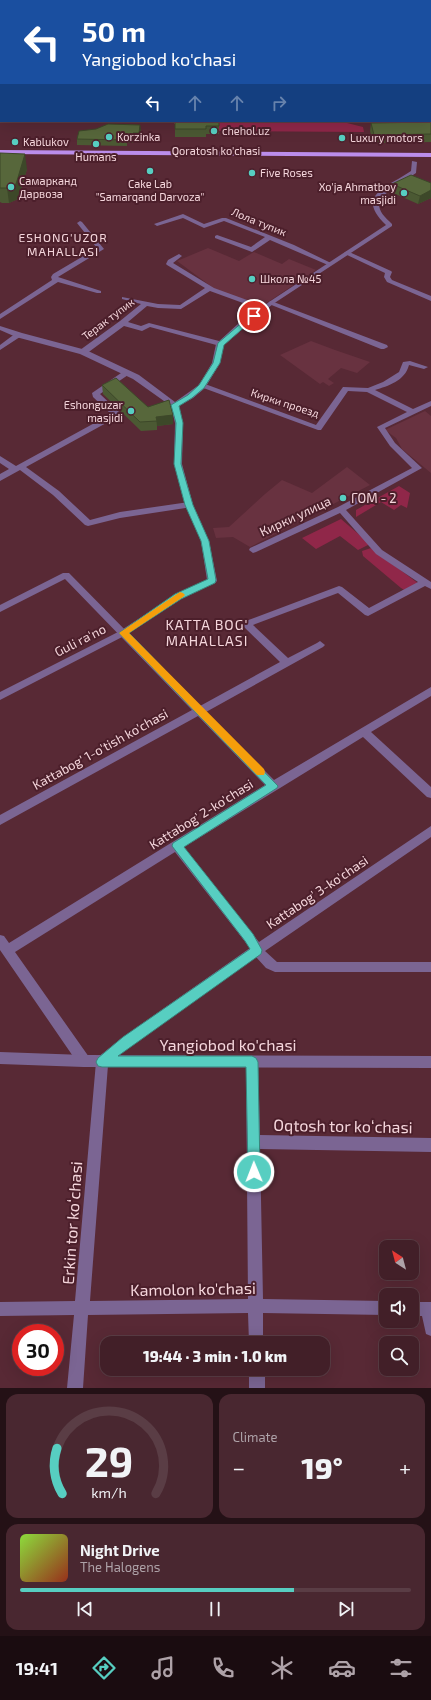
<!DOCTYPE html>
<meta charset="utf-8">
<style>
body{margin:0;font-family:"Exo 2",sans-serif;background:#492730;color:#f1f3f6;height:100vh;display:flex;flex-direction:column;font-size:15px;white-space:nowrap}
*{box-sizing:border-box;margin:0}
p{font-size:13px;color:#aea2a8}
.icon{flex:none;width:22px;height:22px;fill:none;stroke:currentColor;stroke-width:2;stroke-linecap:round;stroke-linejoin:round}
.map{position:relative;height:1388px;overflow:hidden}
.side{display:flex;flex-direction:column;gap:6px;padding:6px;background:#241116;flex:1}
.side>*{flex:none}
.top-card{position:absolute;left:0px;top:0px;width:431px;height:122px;box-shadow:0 4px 16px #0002,0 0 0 1px #5a3d45;background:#1a4fa0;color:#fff;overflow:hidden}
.needle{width:26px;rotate:324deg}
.tools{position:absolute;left:379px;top:1240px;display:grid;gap:8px}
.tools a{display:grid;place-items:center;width:40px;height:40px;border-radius:8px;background:#421f28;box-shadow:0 4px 16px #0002,0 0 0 1px #5a3d45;font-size:20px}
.speed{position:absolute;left:12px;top:1324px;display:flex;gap:8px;font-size:20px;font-weight:700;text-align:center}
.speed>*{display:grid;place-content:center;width:52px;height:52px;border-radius:50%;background:#421f28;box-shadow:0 4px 16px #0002,0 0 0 1px #5a3d45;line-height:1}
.speed .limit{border:6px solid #d22;background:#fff;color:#111}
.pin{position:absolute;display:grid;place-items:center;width:34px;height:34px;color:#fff;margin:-17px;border:2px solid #fff;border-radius:50%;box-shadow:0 1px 4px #0007}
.me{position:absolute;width:44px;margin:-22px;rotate:359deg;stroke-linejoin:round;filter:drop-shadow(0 0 3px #0008)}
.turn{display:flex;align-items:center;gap:14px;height:84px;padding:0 16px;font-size:18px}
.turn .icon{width:52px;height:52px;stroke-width:2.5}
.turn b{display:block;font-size:28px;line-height:34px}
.lanes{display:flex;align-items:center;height:38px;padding:0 16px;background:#0003;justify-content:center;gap:20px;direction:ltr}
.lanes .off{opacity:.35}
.big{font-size:30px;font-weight:800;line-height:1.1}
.side .card{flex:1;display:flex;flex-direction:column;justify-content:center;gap:6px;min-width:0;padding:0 14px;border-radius:12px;background:#492730}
.side .dial{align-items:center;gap:0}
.dial svg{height:104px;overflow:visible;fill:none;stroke:#5a3d45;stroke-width:7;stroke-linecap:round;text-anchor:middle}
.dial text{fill:#f1f3f6;stroke:none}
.song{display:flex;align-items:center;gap:12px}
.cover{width:48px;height:48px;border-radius:6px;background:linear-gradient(135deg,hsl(90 70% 55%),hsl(10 70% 35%))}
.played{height:4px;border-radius:2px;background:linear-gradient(90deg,#57cec1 70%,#5a3d45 70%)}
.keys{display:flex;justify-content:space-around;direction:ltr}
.heat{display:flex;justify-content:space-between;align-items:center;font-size:22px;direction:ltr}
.side .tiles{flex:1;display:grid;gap:6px;grid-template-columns:1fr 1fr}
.card:last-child{grid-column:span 2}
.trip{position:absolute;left:100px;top:1336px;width:230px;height:40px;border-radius:12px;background:#421f28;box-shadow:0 4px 16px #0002,0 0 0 1px #5a3d45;font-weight:800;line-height:40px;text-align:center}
.tab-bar{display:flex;height:64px;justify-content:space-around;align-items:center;background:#1a0c10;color:#aea2a8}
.tab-bar .icon{width:28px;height:28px}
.tab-bar .selected{color:#57cec1}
.tab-bar b{font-size:18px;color:#f1f3f6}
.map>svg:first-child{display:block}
.built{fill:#683240}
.green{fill:#902749}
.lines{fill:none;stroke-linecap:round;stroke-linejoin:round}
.minor{fill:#7b6593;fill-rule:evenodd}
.tertiary{fill:#7b6593;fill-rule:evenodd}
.primary{fill:#bb8deb;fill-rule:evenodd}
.wall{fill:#4b5933}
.shaded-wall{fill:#3d4829}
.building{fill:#57673b;stroke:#3d4829}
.route{fill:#57cec1;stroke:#39867d}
.slow{fill:#f59e0b}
.poi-dot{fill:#57cec1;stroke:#4c1f2b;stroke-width:1.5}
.labels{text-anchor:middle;stroke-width:4;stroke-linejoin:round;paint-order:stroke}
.far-poi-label{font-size:11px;fill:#f5d6dc;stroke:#4c1f2b;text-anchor:start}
.far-street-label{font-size:11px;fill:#f5d6dc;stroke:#4c1f2b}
.far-neighbourhood-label{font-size:12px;letter-spacing:1px;fill:#f5d6dc;stroke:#4c1f2b}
.poi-label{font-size:13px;fill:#f5d6dc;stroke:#4c1f2b;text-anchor:start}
.street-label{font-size:13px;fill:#f5d6dc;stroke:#4c1f2b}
.neighbourhood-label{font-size:14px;letter-spacing:1px;fill:#f5d6dc;stroke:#4c1f2b}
.near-street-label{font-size:16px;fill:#f5d6dc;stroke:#4c1f2b}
</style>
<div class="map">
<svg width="431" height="1388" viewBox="0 0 431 1388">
<rect width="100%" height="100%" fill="#582935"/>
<path class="built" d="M 208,248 L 239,261 L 254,252 L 282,264 L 289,259 L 316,270 L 262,306 L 212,289 L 212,287 L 177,261 Z
M 311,341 L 335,350 L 370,362 L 357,373 L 341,368 L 328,379 L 334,383 L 329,386 L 323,382 L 320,384 L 280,355 Z
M 425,411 L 431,416 L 431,473 L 402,449 L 396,438 L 385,430 Z
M 347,467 L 370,485 L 250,547 L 233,537 L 216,538 L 213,528 L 229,527 L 265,494 L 282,480 L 312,493 Z"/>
<path class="green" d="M 174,121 L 339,121 L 363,127 L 364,132 L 219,131 L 219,124 L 174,124 Z
M 399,486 L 410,493 L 407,508 L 401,505 L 394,510 L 381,502 L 356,517 L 356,510 Z
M 341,519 L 370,544 L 358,550 L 340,536 L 316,549 L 302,538 Z
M 371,548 L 419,584 L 406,591 L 401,588 L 363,556 L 362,551 Z"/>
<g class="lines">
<path class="minor" d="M 147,0 L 153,0 L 153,1 L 147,1 Z
M 430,6 L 431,6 L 431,8 L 430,8 Z
M 0,38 L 1,38 L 1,42 L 0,42 Z
M 430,52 L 431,52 L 431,56 L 430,56 Z
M 431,103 L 431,107 L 430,108 L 430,104 Z
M 430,113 L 431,113 L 431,117 L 430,117 Z
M 183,214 L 204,224 L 222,218 L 226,218 L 294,245 L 333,264 L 328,265 L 270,240 L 252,252 L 215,238 L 215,236 L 217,235 L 251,247 L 265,237 L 224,221 L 204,228 L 183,218 L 157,226 L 154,224 Z
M 80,221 L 82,222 L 104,249 L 58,277 L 101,291 L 101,293 L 97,293 L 58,282 L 0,319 L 0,314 L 52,280 L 51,277 L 53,274 L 97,248 L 77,223 Z
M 347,251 L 391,271 L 392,272 L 390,277 L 392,280 L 431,296 L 431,301 L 387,282 L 384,277 L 385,273 L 345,254 L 344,253 Z
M 179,254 L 182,256 L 173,263 L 214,288 L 269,308 L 268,310 L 262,310 L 210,291 L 181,309 L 158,308 L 147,306 L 128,322 L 141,326 L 149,323 L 223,342 L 224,344 L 220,346 L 150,327 L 142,331 L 124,326 L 86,354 L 80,354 L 80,350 L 120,321 L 141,304 L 122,299 L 122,297 L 158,304 L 180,305 L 205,288 L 167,265 L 166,264 L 168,260 Z
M 271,301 L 387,345 L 388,347 L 384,349 L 381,349 L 269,304 L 269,302 Z
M 16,333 L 19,333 L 23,335 L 0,350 L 0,345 Z
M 410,361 L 428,367 L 424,369 L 409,365 C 405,381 388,386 375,390 L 413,409 L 431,401 L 431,406 L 385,428 L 395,443 L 422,468 L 346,510 L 382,550 L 431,582 L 431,589 L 425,586 L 368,616 L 365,615 L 338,593 L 253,625 L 288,658 L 317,643 L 320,641 L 325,645 L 323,647 L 206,712 L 274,780 L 431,687 L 431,696 L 371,732 L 431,787 L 431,798 L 427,797 L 363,737 L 184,847 L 259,942 L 431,826 L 431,837 L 265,951 L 277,962 L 431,962 L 431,972 L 275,972 L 266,968 L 256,957 L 131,1045 L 108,1065 L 90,1301 L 248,1299 L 246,1062 L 247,1058 L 252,1056 L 257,1058 L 258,1062 L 260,1135 L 431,1138 L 431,1152 L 260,1149 L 263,1299 L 386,1301 L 386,1315 L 263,1313 L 263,1343 L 249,1343 L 248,1313 L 88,1315 L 83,1388 L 67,1388 L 74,1315 L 0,1316 L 0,1302 L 75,1301 L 96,1062 L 97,1058 L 123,1037 L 250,948 L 175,852 L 15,952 L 89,1057 L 90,1061 L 89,1065 L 84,1067 L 79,1065 L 0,950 L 0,935 L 4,936 L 9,943 L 265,785 L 198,716 L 0,825 L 0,815 L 192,710 L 65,579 L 0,612 L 0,605 L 63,573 L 69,573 L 200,706 L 280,662 L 243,626 L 241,624 L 243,622 L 339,586 L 342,587 L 369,608 L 418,582 L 376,554 L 340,513 L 256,552 L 253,553 L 249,550 L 250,548 L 338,507 L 412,468 L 390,446 L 377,427 L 407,412 L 367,392 L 348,391 L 321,430 L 318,430 L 198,386 L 199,384 L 205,384 L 316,425 L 343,387 L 368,388 L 383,382 L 399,372 L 403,362 Z
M 124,371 L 130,371 L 131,373 L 100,394 L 119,412 L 119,416 L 26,467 L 59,491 L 90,520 L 120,512 L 189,502 L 193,505 L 192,507 L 120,518 L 88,526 L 85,525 L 53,495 L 20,470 L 0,481 L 0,474 L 9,469 L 0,463 L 0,456 L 16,466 L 111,414 L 93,397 L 92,393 Z
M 412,1302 L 431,1302 L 431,1336 L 426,1334 L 422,1316 L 412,1316 Z
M 249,1369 L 265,1369 L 265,1388 L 249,1388 Z"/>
<path class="tertiary" d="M 412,161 L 417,162 L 416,173 L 390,190 L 379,200 C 378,212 384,216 392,224 L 392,226 L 273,304 L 246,326 L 224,345 L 220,363 L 205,388 L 193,398 L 179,406 L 183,423 L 182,464 L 193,505 L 209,541 L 217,581 L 215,583 L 181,599 L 126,635 L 0,700 L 0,692 L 120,631 L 175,595 L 207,580 L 201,541 L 185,505 L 174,464 L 175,423 L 171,406 L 133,379 L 80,354 L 16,337 L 0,330 L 0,326 L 22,333 L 86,350 L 139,375 L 175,402 L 199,385 L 212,363 L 216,344 L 240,322 L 269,302 L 386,225 C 354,195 388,187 411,171 Z
M 0,1052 L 84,1055 L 431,1056 L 431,1068 L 84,1067 L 0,1064 Z"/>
<path class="primary" d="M 0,150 L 431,153 L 431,157 L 0,154 Z"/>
</g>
<path class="wall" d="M 219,121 L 219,134 L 206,134 L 206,137 L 175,137 L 175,129 Z
M 431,122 L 431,142 L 373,143 L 370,131 L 371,123 Z
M 141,130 L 139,138 L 134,138 L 133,143 L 127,143 L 127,146 L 77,145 L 77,139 Z
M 0,153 L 27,169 L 18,199 L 9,203 L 2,203 L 0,202 Z
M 431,183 L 431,198 L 418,204 L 391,192 L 392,184 Z
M 102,385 L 148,407 L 173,424 L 157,426 L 157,430 L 141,431 L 103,394 Z"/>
<path class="shaded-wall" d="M 27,121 L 36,121 L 27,123 Z
M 140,125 L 141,130 L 139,138 L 139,133 Z
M 133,133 L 134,138 L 133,143 L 132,137 Z
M 25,154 L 27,169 L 18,199 L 9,203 L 7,188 Z
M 431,190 L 431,198 L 418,204 L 420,196 Z
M 173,415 L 173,424 L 157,426 L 156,417 Z"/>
<path class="building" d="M 175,121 L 219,121 L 219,126 L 206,126 L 206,129 L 175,129 Z
M 431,122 L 431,134 L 374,135 L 371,123 Z
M 108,124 L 140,125 L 139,133 L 133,133 L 132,137 L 127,137 L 126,140 L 77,139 L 79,131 L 96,129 Z
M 0,153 L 25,154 L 16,184 L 7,188 L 0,188 Z
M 411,175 L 431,183 L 431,190 L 420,196 L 392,184 Z
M 116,378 L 148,407 L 169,400 L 173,415 L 156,417 L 157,421 L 140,422 L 102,385 Z"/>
<path class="route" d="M 251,315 L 257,316 L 224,345 L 220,363 L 204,388 L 192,398 L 179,406 L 183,423 L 181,464 L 193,505 L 209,541 L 216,580 L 215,583 L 181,599 L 129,633 L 278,786 L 277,788 L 184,847 L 253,934 L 262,950 L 261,954 L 118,1056 L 252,1056 L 256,1058 L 258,1062 L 260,1172 L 258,1176 L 254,1178 L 250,1176 L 248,1172 L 246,1067 L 102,1067 L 98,1066 L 96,1062 L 98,1058 L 123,1037 L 250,949 L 245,941 L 172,846 L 173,843 L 266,785 L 119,633 L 175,594 L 208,579 L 201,541 L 185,505 L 174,464 L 176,423 L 171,405 L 188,395 L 199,385 L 213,363 L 218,343 Z"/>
<path class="slow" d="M 180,592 L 183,593 L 185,595 L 183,597 L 129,633 L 264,769 L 265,772 L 264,775 L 257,775 L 119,633 Z"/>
<g class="poi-dot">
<circle cx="214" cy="131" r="4"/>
<circle cx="109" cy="137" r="4"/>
<circle cx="342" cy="138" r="4"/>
<circle cx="15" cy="142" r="4"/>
<circle cx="96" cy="144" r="4"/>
<circle cx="150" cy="171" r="4"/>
<circle cx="252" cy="173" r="4"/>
<circle cx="11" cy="187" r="4"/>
<circle cx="404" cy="193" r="4"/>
<circle cx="252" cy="279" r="4"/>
<circle cx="131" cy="411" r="4"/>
<circle cx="343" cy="498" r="4"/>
</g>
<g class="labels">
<g class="far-poi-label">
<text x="222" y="135">chehol.uz</text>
<text x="117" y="141">Korzinka</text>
<text x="350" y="142">Luxury motors</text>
<text x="23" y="146">Kablukov</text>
<text x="96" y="161" text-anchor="middle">Humans</text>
<text x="260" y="177">Five Roses</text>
<text x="19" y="185">Самарканд<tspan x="19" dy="13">Дарвоза</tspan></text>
<text x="150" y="188" text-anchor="middle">Cake Lab<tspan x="150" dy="13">"Samarqand Darvoza"</tspan></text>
<text x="396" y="191" text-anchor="end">Xo'ja Ahmatboy<tspan x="396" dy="13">masjidi</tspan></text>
<text x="260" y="283">Школа №45</text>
<text x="123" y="409" text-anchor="end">Eshonguzar<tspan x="123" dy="13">masjidi</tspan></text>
</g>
<g class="far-street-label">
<text x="216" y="155">Qoratosh ko'chasi</text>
<text transform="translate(259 222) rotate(22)" y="4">Лола тупик</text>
<text transform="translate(108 319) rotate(-37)" y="4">Терак тупик</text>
<text transform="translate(285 403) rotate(18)" y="4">Кирки проезд</text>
</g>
<g class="far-neighbourhood-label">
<text x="63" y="242">ESHONG'UZOR<tspan x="63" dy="14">MAHALLASI</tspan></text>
</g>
<g class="poi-label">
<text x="351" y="503">ГОМ - 2</text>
</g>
<g class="street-label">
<text transform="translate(295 516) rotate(-25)" y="5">Кирки улица</text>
<text transform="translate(80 640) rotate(-27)" y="5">Guli ra'no</text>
<text transform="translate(100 749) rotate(-29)" y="5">Kattabog' 1-o'tish ko'chasi</text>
<text transform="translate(201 814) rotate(-32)" y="5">Kattabog' 2-ko'chasi</text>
<text transform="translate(317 892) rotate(-34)" y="5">Kattabog' 3-ko'chasi</text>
</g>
<g class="neighbourhood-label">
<text x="207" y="630">KATTA BOG'<tspan x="207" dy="16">MAHALLASI</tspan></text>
</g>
<g class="near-street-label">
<text x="228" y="1051">Yangiobod ko'chasi</text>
<text transform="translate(343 1126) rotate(1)" y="6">Oqtosh tor koʻchasi</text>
<text transform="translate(72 1223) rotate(-86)" y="6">Erkin tor koʻchasi</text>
<text transform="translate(193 1289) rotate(-1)" y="6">Kamolon ko'chasi</text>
</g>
</g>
</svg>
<div class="tools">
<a><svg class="needle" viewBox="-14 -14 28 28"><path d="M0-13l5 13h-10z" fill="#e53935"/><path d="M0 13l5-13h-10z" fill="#aea2a8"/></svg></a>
<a><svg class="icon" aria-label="sound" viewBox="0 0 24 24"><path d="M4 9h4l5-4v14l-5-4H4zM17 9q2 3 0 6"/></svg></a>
<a><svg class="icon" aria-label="search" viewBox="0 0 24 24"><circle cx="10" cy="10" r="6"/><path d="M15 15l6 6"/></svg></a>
</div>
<div class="speed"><div class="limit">30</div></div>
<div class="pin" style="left:254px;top:316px;background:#d93025"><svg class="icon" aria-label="arrive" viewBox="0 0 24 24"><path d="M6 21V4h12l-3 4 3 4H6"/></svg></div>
<svg class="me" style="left:254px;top:1172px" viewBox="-20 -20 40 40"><circle r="17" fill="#57cec1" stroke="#fff" stroke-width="3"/><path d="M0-11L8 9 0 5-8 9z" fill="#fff"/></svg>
<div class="trip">19:44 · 3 min · 1.0 km</div>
<div class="top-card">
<div class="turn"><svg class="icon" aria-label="left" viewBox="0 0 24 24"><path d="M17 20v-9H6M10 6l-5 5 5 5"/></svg><div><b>50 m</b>Yangiobod ko'chasi</div></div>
<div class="lanes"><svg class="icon" aria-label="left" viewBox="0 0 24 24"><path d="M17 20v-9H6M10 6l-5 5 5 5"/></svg><svg class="icon off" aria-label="ahead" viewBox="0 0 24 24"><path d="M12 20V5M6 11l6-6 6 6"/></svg><svg class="icon off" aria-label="ahead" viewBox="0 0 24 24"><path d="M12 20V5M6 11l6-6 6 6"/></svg><svg class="icon off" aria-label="right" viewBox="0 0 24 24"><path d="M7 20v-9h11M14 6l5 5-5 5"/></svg></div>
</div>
</div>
<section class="side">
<div class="tiles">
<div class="card dial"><svg viewBox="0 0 100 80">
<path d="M14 69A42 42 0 1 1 86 69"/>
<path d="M14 69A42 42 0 0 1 10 34" stroke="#57cec1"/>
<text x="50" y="56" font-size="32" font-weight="700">29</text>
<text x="50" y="72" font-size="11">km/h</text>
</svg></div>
<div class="card"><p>Climate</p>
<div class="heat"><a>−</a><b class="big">19°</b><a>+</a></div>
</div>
<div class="card">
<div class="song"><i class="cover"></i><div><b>Night Drive</b><p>The Halogens</p></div></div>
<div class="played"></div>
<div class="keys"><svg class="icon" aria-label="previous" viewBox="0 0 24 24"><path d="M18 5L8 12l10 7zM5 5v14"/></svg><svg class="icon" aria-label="pause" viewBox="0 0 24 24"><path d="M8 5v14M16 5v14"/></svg><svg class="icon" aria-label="next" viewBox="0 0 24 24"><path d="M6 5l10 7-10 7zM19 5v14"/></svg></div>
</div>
</div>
</section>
<nav class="tab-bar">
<b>19:41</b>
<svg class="icon selected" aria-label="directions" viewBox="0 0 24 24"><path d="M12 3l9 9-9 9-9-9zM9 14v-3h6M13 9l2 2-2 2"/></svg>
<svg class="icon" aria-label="music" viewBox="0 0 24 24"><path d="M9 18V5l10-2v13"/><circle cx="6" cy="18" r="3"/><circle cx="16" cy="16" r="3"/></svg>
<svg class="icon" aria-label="phone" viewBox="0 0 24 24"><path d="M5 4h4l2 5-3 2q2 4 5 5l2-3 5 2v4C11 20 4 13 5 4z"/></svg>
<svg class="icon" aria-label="climate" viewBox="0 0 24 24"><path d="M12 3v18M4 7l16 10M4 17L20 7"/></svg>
<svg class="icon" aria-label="car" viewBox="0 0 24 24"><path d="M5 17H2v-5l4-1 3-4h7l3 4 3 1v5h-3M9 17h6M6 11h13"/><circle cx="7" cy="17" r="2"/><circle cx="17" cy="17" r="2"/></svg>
<svg class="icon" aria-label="filters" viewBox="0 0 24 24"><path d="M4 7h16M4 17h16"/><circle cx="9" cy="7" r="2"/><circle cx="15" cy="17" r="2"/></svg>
</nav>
